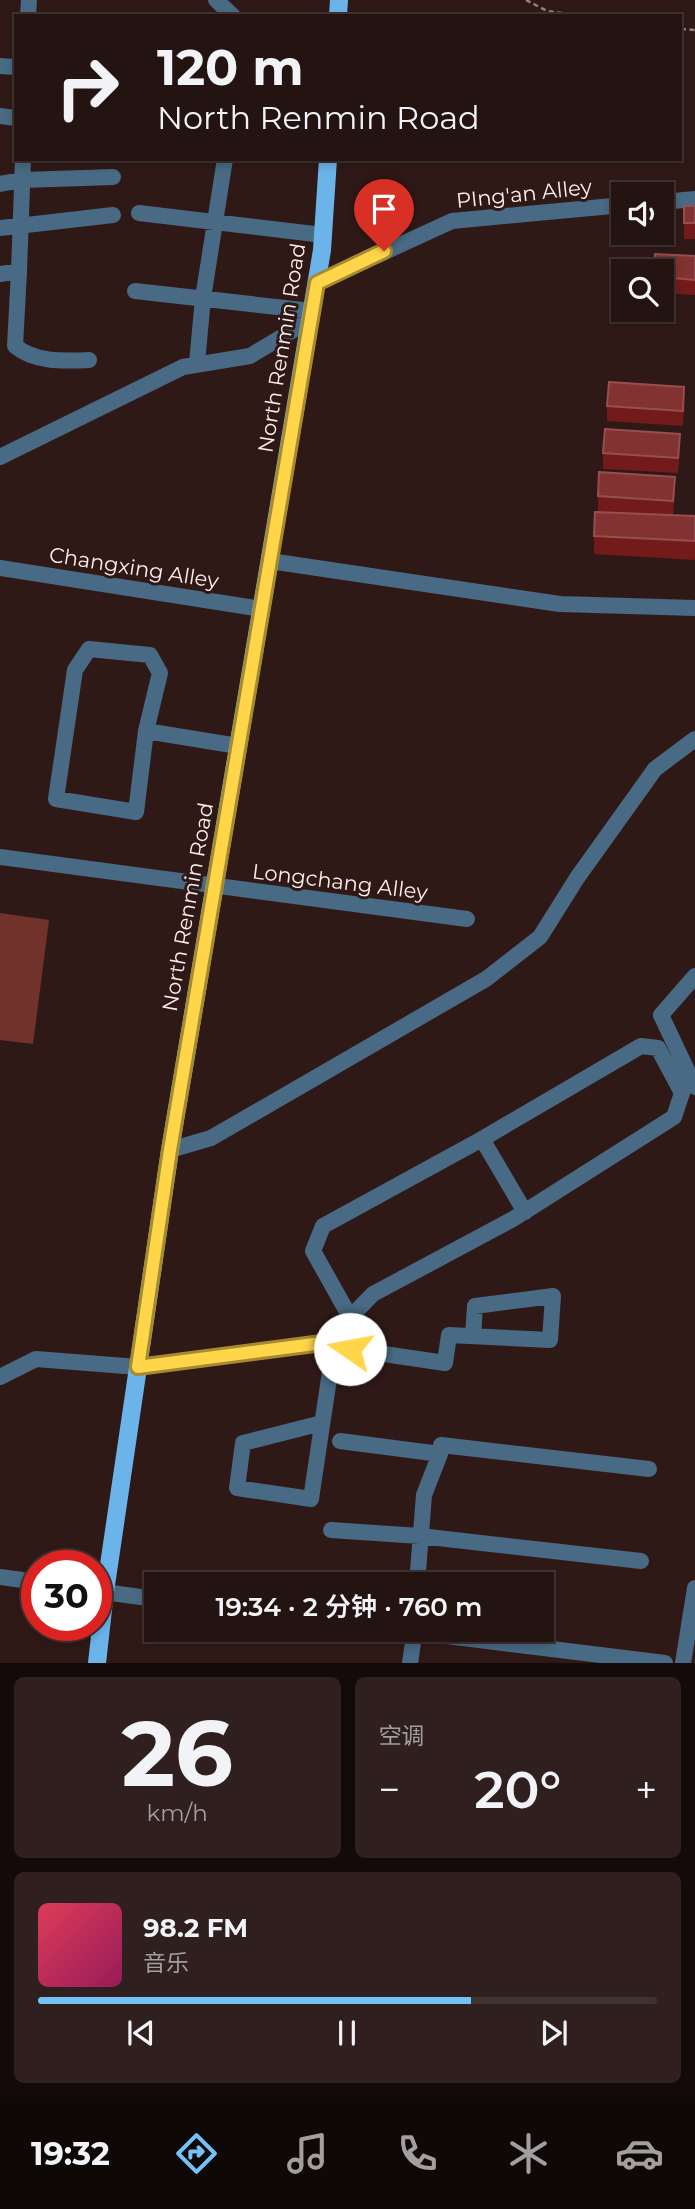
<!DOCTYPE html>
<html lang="zh">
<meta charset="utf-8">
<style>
body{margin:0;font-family:Montserrat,"Noto Sans SC",sans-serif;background:#2f201f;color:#f1f3f6;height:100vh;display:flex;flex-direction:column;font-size:26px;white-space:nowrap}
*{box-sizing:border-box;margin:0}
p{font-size:23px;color:#a39e9f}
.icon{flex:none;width:38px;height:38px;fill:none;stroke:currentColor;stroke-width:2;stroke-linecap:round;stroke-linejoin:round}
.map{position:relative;height:1663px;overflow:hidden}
.side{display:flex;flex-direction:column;gap:14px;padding:14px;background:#130a09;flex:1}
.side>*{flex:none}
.hud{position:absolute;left:14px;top:14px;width:668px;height:147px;border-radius:0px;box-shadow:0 4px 10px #0003,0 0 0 2px #403231;background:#231311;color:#f1f3f6;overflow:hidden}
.fabs{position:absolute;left:611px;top:182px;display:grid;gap:14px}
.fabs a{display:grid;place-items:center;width:63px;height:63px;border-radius:0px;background:#231311;box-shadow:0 4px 10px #0003,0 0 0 2px #403231;font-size:35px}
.speed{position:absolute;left:21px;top:1550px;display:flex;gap:14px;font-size:35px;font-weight:700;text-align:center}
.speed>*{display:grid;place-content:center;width:91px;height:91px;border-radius:50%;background:#231311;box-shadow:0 4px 10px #0003,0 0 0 2px #403231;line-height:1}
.speed .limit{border:10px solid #d22;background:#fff;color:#111}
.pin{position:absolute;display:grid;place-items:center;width:60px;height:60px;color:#fff;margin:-72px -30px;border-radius:50% 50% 50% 0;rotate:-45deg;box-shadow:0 0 7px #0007}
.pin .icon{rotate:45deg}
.me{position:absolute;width:77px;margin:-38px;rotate:282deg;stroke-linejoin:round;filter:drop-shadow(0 0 5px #0008)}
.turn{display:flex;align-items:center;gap:24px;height:147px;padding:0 28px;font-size:32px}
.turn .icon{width:91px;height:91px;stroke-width:2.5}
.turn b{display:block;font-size:49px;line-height:60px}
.big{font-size:52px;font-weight:600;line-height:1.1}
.side .tile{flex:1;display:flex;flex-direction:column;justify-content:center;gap:10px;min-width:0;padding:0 24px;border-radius:10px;background:#2f201f}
.side .dial{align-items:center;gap:0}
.dial b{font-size:91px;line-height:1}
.song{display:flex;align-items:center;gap:21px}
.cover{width:84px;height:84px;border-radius:10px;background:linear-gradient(135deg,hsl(350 70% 55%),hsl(330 70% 35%))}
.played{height:7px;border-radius:4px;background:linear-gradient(90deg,#75c0f6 70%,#403231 70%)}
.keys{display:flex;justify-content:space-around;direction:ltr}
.heat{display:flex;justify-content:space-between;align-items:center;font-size:38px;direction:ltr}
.side .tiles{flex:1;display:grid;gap:14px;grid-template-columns:1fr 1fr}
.tile:last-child{grid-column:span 2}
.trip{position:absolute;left:144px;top:1572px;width:410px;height:70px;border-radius:0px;background:#231311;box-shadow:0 4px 10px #0003,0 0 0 2px #403231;font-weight:600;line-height:70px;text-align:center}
.menu{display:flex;height:112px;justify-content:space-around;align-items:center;background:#0e0807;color:#a39e9f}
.menu .icon{width:49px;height:49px}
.menu .selected{color:#75c0f6}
.menu b{font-size:32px;color:#f1f3f6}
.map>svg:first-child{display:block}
.green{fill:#71322b}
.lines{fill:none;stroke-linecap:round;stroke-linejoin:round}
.path{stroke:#95827f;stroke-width:2.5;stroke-dasharray:5 3.5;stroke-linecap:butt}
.minor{stroke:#486a84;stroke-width:16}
.major{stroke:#6bb4ea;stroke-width:18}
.wall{fill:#721b1a}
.building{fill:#823230;stroke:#954f4e;stroke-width:2}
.route-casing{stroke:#a68a30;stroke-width:18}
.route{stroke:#ffd54a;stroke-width:12}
.labels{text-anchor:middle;stroke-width:6;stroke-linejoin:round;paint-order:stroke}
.street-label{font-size:21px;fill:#feeeeb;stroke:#2f1917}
</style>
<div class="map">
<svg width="695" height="1663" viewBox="0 0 695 1663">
<rect width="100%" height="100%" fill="#2f1917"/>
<path class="green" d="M 0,913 L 49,920 L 33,1044 L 0,1040 Z"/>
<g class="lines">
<path class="path" d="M 526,0 L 547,11 L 583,16
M 681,29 L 695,30"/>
<path class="minor" d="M 216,0 L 233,16
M 28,16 L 29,0
M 0,66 L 16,67
M 0,116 L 16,118
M 0,184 L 22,180 L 113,177
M 662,202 L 695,199
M 139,213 L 323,235
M 0,228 L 113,215
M 19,271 L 15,346 C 36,363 64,361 89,360
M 0,274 L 19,271 L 23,159
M 317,283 L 452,221 L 623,205
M 135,291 L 312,311
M 197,363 L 203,298 L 225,159
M 0,457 L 183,367 L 250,356 L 310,320
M 270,561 L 560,604 L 695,608
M 0,568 L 262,609
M 146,731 L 160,673 L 150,655 L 89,649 L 75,670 L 56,799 L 136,812 L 146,731 L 238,746
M 0,857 L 467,919
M 695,976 L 661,1015 L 695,1087
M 482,1139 L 525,1212
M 170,1150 L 211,1138 L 486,979 L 540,937 L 577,878 L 655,769 L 695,739
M 331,1337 L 350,1349 L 445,1363 L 449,1335 L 550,1340 L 553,1296 L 475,1306 L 473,1336
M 322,1343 L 331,1365 L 311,1499 L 237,1488 L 243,1443 L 322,1423
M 0,1377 L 36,1359 L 138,1367 L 322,1343 L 331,1337 L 373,1294 L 513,1219 L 674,1117 L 682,1093 L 658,1048 L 641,1046 L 482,1139 L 323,1226 L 313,1251 L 350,1317
M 340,1441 L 440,1454
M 331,1530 L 420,1536 L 641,1561
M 0,1577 L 37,1582
M 417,1584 L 424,1495 L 440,1454 L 441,1445 L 649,1469
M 96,1591 L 156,1599
M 390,1629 L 665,1663
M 410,1663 L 415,1629
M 683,1663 L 695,1588"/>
<path class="major" d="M 338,16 L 339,0
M 97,1663 L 105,1592 L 170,1150 L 322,250 L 328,159"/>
</g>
<path class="wall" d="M 684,206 L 695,206 L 695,239 L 684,239 Z
M 695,256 L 695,295 L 662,293 L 662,271 Z
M 684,402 L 683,426 L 607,421 L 607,406 Z
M 680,449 L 678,473 L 603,469 L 603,453 Z
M 675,492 L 673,515 L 695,516 L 695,560 L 594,554 L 594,536 L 598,511 L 598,496 Z"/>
<path class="building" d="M 684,206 L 695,206 L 695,223 L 684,223 Z
M 655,254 L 695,256 L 695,280 L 662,277 L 662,271 L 654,271 Z
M 609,382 L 684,387 L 683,411 L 607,406 Z
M 605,429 L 680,434 L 678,458 L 603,453 Z
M 599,472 L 675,477 L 673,501 L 598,496 Z
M 595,512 L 695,516 L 695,541 L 594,536 Z"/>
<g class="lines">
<defs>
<path id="route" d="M 350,1349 L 331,1337 L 322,1343 L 138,1367 L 170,1150 L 317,283 L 384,251"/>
</defs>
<use href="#route" class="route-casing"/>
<use href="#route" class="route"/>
</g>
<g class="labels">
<g class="street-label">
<text transform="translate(524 194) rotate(-6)" y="7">PIng'an Alley</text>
<text transform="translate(282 348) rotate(-81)" y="7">North Renmin Road</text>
<text transform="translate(134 568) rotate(9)" y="7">Changxing Alley</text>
<text transform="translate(340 882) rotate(7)" y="7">Longchang Alley</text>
<text transform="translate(188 907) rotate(-80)" y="7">North Renmin Road</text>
</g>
</g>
</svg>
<div class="fabs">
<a><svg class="icon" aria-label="sound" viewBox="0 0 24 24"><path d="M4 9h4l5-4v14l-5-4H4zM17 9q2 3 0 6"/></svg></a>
<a><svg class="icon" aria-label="search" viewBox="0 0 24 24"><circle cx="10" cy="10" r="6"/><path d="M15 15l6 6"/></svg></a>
</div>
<div class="speed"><div class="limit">30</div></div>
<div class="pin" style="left:384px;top:251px;background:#d93025"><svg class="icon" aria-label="arrive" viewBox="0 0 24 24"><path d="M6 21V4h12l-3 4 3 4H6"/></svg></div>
<svg class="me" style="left:350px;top:1349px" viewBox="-20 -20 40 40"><circle r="19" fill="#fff"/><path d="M0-13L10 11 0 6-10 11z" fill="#ffd54a"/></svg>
<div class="trip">19:34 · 2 分钟 · 760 m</div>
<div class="hud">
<div class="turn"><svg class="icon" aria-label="right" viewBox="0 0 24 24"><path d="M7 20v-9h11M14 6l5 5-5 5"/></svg><div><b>120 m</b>North Renmin Road</div></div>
</div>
</div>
<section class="side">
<div class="tiles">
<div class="tile dial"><b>26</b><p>km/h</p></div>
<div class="tile"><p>空调</p>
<div class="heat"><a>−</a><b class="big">20°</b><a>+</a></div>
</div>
<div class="tile">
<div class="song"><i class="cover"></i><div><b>98.2 FM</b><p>音乐</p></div></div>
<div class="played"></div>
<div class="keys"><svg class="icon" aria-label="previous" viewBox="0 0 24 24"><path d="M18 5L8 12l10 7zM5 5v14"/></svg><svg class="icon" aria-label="pause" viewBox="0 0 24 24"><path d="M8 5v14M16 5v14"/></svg><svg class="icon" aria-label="next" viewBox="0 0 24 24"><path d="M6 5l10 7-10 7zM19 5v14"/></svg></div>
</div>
</div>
</section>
<nav class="menu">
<b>19:32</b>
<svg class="icon selected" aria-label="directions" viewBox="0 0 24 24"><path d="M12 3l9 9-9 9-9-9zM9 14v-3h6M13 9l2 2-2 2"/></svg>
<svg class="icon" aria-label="music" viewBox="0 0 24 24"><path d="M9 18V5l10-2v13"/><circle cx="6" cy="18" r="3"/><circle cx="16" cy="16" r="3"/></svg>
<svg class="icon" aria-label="phone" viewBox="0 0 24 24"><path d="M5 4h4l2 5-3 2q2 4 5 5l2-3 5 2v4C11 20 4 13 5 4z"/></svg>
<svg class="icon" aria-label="climate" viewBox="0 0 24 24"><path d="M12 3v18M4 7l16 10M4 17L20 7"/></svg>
<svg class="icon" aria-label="car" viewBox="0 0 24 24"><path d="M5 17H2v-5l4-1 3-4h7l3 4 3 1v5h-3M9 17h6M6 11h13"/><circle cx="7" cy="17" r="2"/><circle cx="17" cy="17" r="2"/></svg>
</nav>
